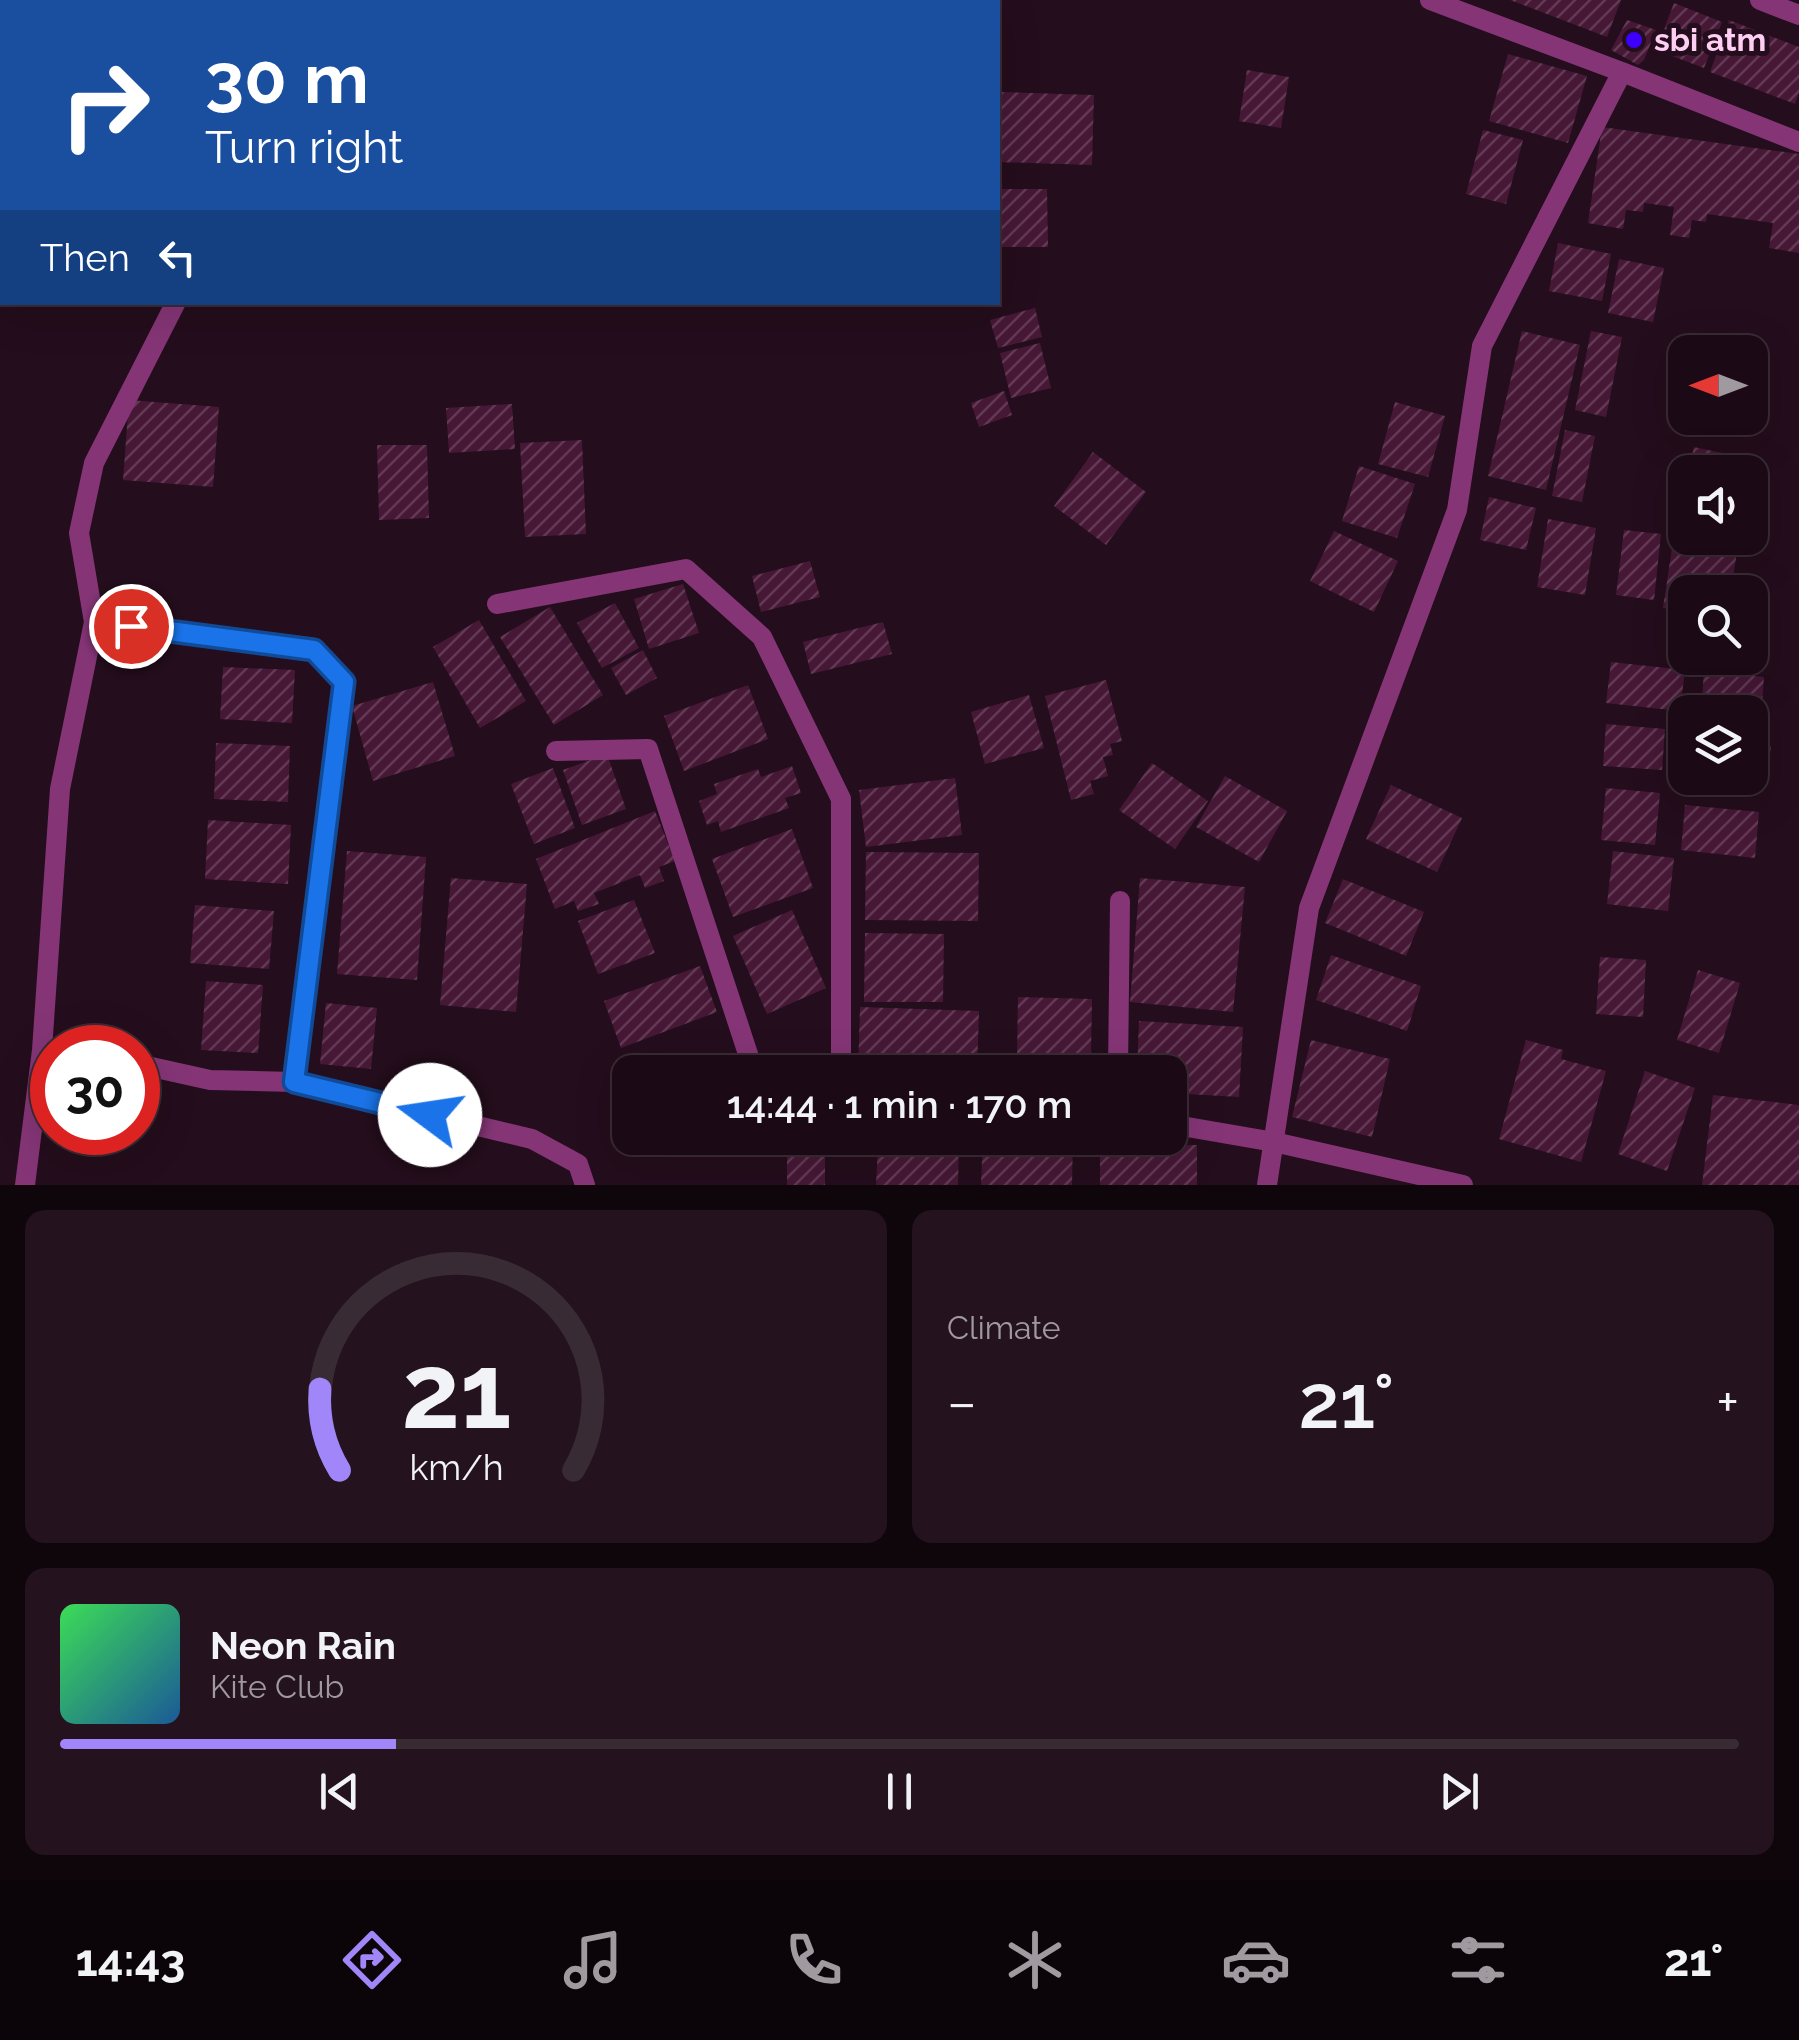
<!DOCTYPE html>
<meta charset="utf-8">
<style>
body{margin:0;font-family:Raleway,sans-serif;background:#24131e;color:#f1f3f6;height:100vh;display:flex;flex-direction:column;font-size:38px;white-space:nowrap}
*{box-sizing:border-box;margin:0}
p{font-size:32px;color:#a09aa0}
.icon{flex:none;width:55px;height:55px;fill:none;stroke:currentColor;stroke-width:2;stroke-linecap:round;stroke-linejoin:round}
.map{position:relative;height:1185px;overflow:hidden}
.drawer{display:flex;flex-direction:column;gap:25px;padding:25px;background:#0f060c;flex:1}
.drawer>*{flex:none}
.hud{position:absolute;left:0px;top:0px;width:1000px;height:305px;box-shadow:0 10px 40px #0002,0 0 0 2px #392b34;background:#1a4fa0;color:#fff;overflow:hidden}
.needle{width:65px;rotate:270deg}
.controls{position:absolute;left:1668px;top:335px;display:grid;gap:20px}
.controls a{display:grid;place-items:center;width:100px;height:100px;border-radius:20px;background:#1b0a15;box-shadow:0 10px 40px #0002,0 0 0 2px #392b34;font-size:50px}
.speed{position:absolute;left:30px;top:1025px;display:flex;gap:20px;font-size:50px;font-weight:700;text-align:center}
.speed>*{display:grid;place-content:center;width:130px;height:130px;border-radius:50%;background:#1b0a15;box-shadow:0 10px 40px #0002,0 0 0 2px #392b34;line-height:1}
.speed .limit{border:15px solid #d22;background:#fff;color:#111}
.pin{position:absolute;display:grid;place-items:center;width:85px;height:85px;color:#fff;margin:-42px;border:5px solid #fff;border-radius:50%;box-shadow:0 2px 10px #0007}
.me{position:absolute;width:110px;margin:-55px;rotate:284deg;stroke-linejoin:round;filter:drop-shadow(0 0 8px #0008)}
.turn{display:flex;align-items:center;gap:35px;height:210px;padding:0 40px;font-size:45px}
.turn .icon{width:130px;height:130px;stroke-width:2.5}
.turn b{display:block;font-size:70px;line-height:85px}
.then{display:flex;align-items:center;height:95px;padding:0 40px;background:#0003;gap:20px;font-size:38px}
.big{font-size:75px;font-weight:600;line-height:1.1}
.drawer .card{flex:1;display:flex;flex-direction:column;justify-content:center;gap:15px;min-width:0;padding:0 35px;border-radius:20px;background:#24131e}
.drawer .dial{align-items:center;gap:0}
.dial svg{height:260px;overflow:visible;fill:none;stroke:#392b34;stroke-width:7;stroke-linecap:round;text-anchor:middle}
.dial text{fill:#f1f3f6;stroke:none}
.song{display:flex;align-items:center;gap:30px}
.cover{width:120px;height:120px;border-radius:15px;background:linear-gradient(135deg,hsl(130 70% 55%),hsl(210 70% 35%))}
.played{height:10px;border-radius:5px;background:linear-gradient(90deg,#a086f8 20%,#392b34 20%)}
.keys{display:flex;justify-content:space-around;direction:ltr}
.heat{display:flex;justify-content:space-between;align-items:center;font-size:55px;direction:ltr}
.drawer .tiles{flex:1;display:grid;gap:25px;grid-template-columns:1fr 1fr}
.card:last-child{grid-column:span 2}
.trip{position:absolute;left:612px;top:1055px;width:575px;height:100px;border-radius:20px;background:#1b0a15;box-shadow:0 10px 40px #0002,0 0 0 2px #392b34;font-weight:600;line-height:100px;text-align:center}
.dock{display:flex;height:160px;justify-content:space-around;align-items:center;background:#0b0408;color:#a09aa0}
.dock .icon{width:70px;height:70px}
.dock .active{color:#a086f8}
.dock b{font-size:45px;color:#f1f3f6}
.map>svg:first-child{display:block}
.building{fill:url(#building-hatch)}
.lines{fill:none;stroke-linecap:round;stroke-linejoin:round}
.minor{stroke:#853576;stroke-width:20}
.tertiary{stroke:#853576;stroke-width:20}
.route-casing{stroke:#114b97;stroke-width:25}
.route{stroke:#1a73e8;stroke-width:18}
.poi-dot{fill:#3d00fa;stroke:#240d1c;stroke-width:4}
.labels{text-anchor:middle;stroke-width:10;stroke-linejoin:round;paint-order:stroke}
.poi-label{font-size:32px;font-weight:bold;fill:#ffcff3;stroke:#240d1c;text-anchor:start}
</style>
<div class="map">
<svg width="1799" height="1185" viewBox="0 0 1799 1185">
<defs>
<pattern id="building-hatch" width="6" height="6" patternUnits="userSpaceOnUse" patternTransform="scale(2.5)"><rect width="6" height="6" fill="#461836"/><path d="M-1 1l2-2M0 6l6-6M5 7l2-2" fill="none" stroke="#623954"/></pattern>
</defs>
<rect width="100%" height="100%" fill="#240d1c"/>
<path class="building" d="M 1510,0 L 1621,0 L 1607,37 Z
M 1674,3 L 1722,22 L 1704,68 L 1656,50 Z
M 1627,20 L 1656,30 L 1644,60 L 1638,65 L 1611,50 Z
M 1729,20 L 1799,47 L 1799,93 L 1795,104 L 1710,72 Z
M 1508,54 L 1587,76 L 1568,143 L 1489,121 Z
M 1247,70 L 1289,77 L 1281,128 L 1239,121 Z
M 1000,92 L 1094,95 L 1092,165 L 998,162 Z
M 1602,127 L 1799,154 L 1799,253 L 1769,248 L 1773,223 L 1707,214 L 1706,222 L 1692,220 L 1689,238 L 1670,235 L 1674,207 L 1644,203 L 1643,212 L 1626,210 L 1623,229 L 1588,223 Z
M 1483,130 L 1523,140 L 1506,204 L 1466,194 Z
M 998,189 L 1047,189 L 1048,247 L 998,247 Z
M 1558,243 L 1611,254 L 1602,301 L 1549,291 Z
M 1619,259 L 1664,268 L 1653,322 L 1608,313 Z
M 1035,308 L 1042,337 L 998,348 L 990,320 Z
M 1522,331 L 1580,345 L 1546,490 L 1488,476 Z
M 1591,331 L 1622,337 L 1606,417 L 1575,410 Z
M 1040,343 L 1051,388 L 1011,398 L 1000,353 Z
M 1004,391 L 1012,415 L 979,427 L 971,403 Z
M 129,400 L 219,407 L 213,487 L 123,480 Z
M 1395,402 L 1445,416 L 1428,477 L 1378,464 Z
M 512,404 L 515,449 L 449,453 L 446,408 Z
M 1565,430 L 1595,436 L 1582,502 L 1552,496 Z
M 582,440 L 586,534 L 525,537 L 520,443 Z
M 377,445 L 427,445 L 429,518 L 379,520 Z
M 1694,447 L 1764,462 L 1752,520 L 1750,472 L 1688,472 Z
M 1093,452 L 1146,492 L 1106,545 L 1054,506 Z
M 1359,466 L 1415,484 L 1397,538 L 1342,521 Z
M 1489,497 L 1536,508 L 1526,550 L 1480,540 Z
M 1548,519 L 1596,528 L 1585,595 L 1537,587 Z
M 1675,528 L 1685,529 L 1685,538 L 1739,538 L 1731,592 L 1685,592 L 1685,611 L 1663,608 Z
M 1624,530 L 1661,534 L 1654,600 L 1616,595 Z
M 1334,531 L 1398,561 L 1374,612 L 1310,581 Z
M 810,561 L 820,597 L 761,612 L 752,576 Z
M 683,584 L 699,633 L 649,649 L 634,599 Z
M 615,603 L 639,648 L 602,668 L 577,623 Z
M 550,607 L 603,695 L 554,725 L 500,637 Z
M 479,620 L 526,701 L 480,728 L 433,647 Z
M 883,622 L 892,654 L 811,674 L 803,642 Z
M 643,650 L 657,678 L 626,695 L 611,668 Z
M 1611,662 L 1685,670 L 1680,711 L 1606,703 Z
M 223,667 L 295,670 L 292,723 L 220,719 Z
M 1704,671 L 1764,677 L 1760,728 L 1750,727 L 1750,712 L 1701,712 Z
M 1106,680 L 1122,741 L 1110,744 L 1113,755 L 1103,757 L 1108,776 L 1090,781 L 1094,794 L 1071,800 L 1045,696 Z
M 433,682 L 455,756 L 373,781 L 352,706 Z
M 748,685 L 768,739 L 684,771 L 664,716 Z
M 1029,695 L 1044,748 L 985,764 L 971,712 Z
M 1606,724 L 1665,729 L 1662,770 L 1603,766 Z
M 216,743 L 290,746 L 288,802 L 214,799 Z
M 1750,744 L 1771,746 L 1766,785 L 1723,780 L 1750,778 Z
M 607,754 L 626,809 L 582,825 L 563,770 Z
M 1152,763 L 1208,801 L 1175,849 L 1119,810 Z
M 792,766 L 801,793 L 785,798 L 789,808 L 721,832 L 718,821 L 707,825 L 699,801 L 717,794 L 714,784 L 758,769 L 761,777 Z
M 553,768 L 575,828 L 534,844 L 511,784 Z
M 1225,776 L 1287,811 L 1259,862 L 1196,827 Z
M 955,778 L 962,835 L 866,847 L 859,790 Z
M 1391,785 L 1462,818 L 1437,872 L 1366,839 Z
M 1606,788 L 1660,793 L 1655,845 L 1601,840 Z
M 1685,805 L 1759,812 L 1755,858 L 1681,850 Z
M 655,811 L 675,861 L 659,867 L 664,881 L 645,888 L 640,875 L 594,893 L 599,904 L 578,911 L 574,901 L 555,909 L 536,859 Z
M 208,820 L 291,825 L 288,884 L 205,879 Z
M 792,829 L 813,888 L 733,917 L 712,859 Z
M 347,851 L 426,857 L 417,980 L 337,974 Z
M 1613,851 L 1674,858 L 1668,911 L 1607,904 Z
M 866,852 L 979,853 L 978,921 L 865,920 Z
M 451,878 L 527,884 L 516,1012 L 440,1005 Z
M 1140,878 L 1245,887 L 1233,1012 L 1130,1002 Z
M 1343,879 L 1424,912 L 1406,956 L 1325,923 Z
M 634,900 L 655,953 L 598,974 L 578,921 Z
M 195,905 L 274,911 L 269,969 L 190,963 Z
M 792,910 L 826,988 L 767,1014 L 733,936 Z
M 865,933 L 944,934 L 943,1002 L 864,1002 Z
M 1331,955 L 1421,986 L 1407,1031 L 1316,1000 Z
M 1600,957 L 1646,960 L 1643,1017 L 1596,1014 Z
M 700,966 L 717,1012 L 621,1048 L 604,1001 Z
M 1698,970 L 1740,983 L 1719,1053 L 1677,1040 Z
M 206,981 L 263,985 L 258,1053 L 201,1050 Z
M 1018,997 L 1092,999 L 1091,1056 L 1017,1055 Z
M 326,1003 L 377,1008 L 371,1069 L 320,1064 Z
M 860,1007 L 979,1011 L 977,1072 L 858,1072 Z
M 1139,1021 L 1243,1027 L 1239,1097 L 1170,1093 L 1170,1072 L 1137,1072 Z
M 1311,1040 L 1390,1059 L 1372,1137 L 1292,1117 Z
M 1526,1040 L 1563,1050 L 1561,1059 L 1606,1071 L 1581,1162 L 1499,1139 Z
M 1645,1071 L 1695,1088 L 1667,1171 L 1618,1154 Z
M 1713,1095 L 1799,1105 L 1799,1185 L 1702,1185 Z
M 983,1138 L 1073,1138 L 1072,1185 L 981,1185 Z
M 878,1145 L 959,1148 L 958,1185 L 876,1185 Z
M 1197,1145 L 1197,1185 L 1100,1185 L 1100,1146 Z
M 787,1153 L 825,1153 L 825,1185 L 787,1185 Z"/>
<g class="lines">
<path class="minor" d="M 310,0 L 313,2
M 1760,0 L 1799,15
M 550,2 L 550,0
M 497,604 L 686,569 L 762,637 L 841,799 L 841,1072
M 94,622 L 314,649 L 344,682 L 294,1082
M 556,751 L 648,749 L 749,1057 L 759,1072
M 138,1064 L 210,1080 L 294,1082 L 532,1139 L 578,1164 L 585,1185
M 1118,1072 L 1120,901
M 1170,1124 L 1274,1142 L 1463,1185
M 25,1185 L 42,1050 L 60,789 L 94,622 L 79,533 L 94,463 L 176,302"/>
<path class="tertiary" d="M 1622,72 L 1799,142
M 1267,1185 L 1309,908 L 1457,510 L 1482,346 L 1622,72 L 1430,0"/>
</g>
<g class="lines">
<defs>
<path id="route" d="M 131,626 L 314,650 L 344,682 L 294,1082 L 430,1115"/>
</defs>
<use href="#route" class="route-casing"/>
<use href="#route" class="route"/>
</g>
<circle class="poi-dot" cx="1634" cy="40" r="10"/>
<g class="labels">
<g class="poi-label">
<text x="1654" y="51">sbi atm</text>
</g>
</g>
</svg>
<div class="controls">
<a><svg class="needle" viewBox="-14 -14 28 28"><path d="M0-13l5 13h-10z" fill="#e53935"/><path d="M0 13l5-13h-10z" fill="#a09aa0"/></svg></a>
<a><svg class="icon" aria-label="sound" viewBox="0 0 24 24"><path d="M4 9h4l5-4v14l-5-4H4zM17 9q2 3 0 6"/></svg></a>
<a><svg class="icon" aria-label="search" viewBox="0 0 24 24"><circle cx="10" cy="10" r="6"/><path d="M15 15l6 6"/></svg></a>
<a><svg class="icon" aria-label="layers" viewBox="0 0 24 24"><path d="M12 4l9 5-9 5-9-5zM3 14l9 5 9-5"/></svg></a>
</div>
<div class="speed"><div class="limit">30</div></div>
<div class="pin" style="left:131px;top:626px;background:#d93025"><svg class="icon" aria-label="arrive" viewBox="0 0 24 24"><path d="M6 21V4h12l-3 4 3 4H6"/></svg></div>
<svg class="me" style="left:430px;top:1115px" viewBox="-20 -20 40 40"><circle r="19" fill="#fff"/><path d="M0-13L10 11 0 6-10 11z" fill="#1a73e8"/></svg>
<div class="trip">14:44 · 1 min · 170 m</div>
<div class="hud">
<div class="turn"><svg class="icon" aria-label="right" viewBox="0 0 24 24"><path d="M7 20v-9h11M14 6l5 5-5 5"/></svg><div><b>30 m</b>Turn right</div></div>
<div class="then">Then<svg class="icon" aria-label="left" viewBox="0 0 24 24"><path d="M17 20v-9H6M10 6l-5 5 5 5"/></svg></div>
</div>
</div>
<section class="drawer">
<div class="tiles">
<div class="card dial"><svg viewBox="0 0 100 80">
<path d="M14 69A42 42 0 1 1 86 69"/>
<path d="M14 69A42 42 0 0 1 8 44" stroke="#a086f8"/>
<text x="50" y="56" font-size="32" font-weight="700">21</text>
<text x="50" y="72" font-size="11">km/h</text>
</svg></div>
<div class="card"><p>Climate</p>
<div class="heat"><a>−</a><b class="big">21°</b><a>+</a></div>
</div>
<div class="card">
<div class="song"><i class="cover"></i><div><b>Neon Rain</b><p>Kite Club</p></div></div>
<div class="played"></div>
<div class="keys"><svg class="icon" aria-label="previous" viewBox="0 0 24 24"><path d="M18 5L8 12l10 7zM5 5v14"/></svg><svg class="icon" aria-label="pause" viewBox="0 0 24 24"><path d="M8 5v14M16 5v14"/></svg><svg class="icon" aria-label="next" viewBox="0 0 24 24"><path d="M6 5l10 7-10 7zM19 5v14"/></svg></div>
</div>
</div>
</section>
<nav class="dock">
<b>14:43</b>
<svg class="icon active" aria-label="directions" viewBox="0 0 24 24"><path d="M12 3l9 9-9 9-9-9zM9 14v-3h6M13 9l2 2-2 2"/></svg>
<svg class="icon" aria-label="music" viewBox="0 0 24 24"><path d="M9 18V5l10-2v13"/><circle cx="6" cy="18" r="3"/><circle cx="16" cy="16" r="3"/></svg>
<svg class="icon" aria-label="phone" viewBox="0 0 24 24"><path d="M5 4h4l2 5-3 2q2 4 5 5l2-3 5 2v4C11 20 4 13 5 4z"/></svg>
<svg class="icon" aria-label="climate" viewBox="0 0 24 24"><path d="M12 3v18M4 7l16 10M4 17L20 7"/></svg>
<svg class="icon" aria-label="car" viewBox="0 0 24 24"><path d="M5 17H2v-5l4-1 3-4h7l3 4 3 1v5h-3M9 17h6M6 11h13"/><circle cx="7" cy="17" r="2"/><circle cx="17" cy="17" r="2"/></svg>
<svg class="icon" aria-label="filters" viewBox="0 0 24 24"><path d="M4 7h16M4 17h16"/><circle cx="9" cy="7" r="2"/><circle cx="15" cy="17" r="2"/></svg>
<b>21°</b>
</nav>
